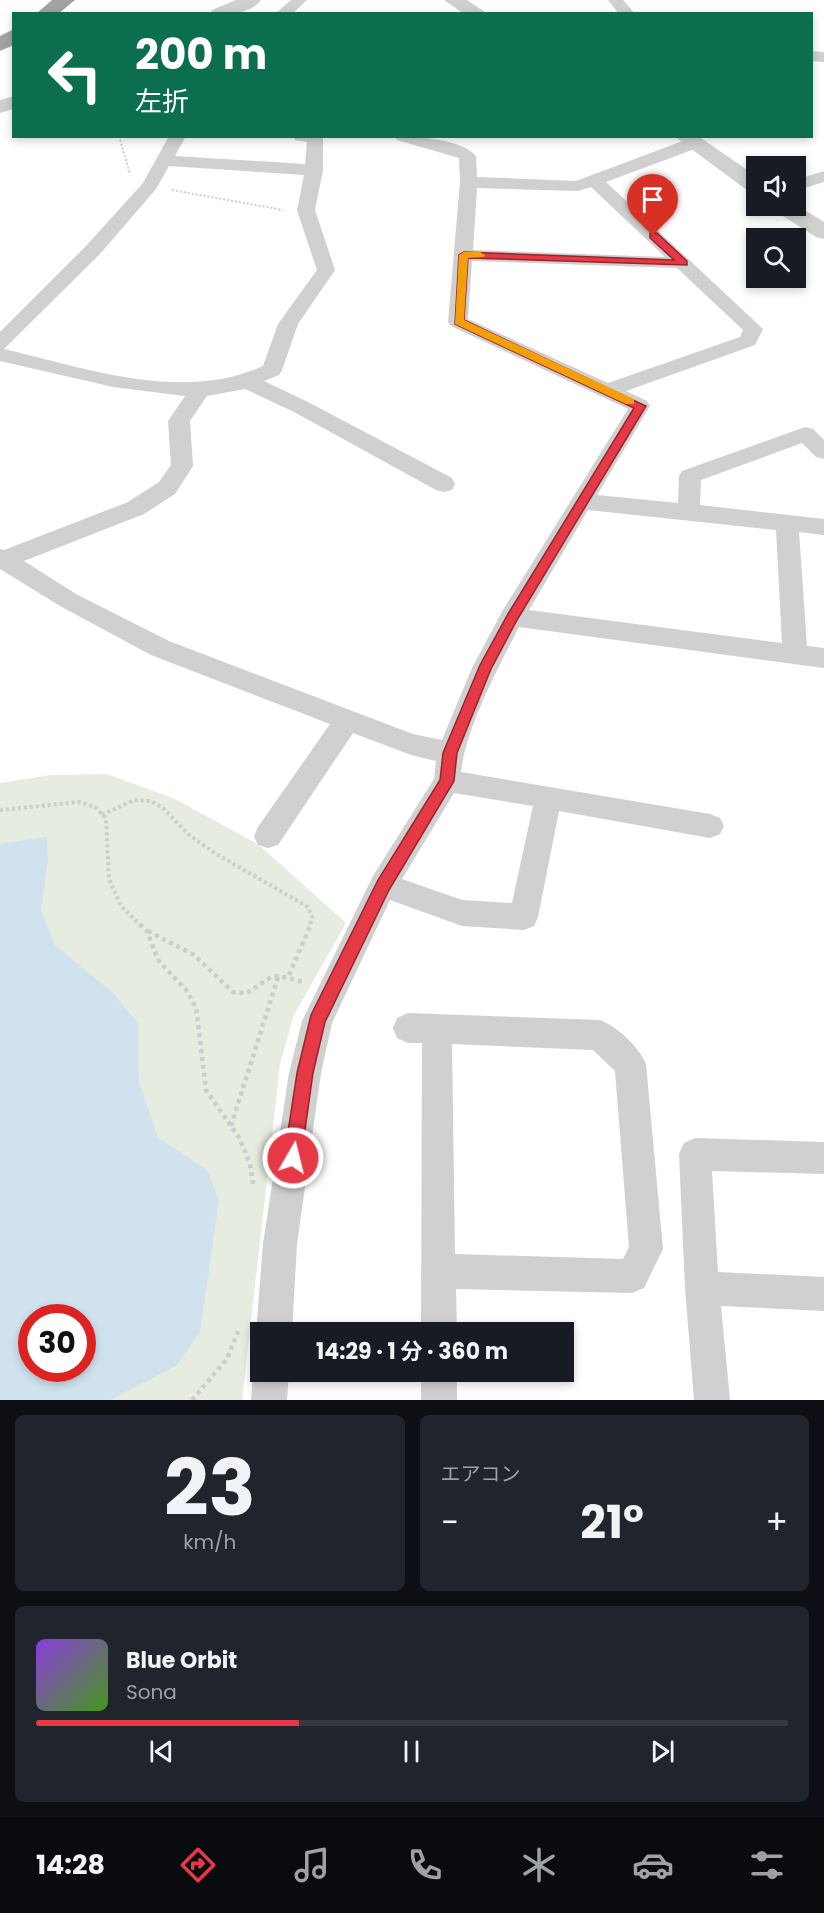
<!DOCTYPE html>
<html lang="ja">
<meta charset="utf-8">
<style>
body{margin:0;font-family:Poppins,"Noto Sans JP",sans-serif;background:#20242c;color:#f1f3f6;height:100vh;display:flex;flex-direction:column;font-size:22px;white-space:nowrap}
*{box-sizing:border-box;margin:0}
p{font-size:20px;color:#9ea1a6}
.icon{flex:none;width:33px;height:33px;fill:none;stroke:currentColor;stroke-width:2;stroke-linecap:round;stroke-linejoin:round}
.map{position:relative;height:1400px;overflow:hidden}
.sheet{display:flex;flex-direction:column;gap:15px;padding:15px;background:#0d0f14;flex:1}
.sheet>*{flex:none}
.hud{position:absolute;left:12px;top:12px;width:801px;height:126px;border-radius:0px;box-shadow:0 3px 9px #0003;background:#0b6e4f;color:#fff;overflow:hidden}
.fabs{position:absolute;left:746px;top:156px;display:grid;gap:12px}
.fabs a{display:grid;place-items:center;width:60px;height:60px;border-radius:0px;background:#171b24;box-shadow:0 3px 9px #0003;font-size:30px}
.speed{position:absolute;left:18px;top:1304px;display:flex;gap:12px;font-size:30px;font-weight:700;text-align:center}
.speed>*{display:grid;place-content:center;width:78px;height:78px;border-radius:50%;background:#171b24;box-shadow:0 3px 9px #0003;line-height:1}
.speed .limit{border:9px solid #d22;background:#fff;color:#111}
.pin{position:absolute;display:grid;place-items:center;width:51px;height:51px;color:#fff;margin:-62px -26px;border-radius:50% 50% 50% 0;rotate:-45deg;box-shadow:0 0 6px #0007}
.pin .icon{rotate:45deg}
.me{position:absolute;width:66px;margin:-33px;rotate:8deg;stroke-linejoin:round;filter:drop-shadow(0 0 4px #0008)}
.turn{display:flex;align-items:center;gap:21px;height:126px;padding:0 24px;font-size:27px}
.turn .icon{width:78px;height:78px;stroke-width:2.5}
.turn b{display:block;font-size:42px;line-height:51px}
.big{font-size:45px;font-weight:700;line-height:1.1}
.sheet .card{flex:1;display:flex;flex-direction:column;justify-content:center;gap:9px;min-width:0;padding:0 21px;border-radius:9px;background:#20242c}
.sheet .dial{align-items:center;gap:0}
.dial b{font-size:78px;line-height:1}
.song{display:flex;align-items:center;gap:18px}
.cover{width:72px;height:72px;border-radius:9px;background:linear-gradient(135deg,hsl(270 70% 55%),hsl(100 70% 35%))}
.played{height:6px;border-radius:3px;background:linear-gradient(90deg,#e63946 35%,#363941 35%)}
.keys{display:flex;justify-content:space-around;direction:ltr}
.heat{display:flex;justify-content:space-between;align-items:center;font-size:33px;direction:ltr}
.sheet .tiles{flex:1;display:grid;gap:15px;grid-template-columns:1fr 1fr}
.card:last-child{grid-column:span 2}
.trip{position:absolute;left:250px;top:1322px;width:324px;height:60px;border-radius:0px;background:#171b24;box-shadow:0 3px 9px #0003;font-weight:700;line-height:60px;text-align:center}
.menu{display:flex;height:96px;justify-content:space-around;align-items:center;background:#090b0e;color:#9ea1a6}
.menu .icon{width:42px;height:42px}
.menu .current{color:#e63946}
.menu b{font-size:27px;color:#f1f3f6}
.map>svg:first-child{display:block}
.green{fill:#e6ecdf;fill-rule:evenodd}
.water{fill:#cfe2ee;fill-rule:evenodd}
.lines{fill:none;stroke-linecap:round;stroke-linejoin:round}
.path-far2{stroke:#cdcdcd;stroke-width:2;stroke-dasharray:2 2;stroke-linecap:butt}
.path-far1{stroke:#cdcdcd;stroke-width:4;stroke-dasharray:3 3;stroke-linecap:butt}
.path{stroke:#cdcdcd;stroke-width:4.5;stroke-dasharray:4 4;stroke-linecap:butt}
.minor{fill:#d0d0d0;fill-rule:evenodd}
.tertiary{fill:#d0d0d0;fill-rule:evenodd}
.trunk{fill:#a2a2a2;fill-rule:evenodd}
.route{fill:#e63946;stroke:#96252e;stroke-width:1.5}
.slow{fill:#f59e0b}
</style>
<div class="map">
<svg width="824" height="1400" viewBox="0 0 824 1400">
<rect width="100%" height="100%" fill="#fff"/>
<path class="green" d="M 107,774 L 175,799 L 259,845 L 346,923 L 294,1015 L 280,1064 L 242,1400 L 0,1400 L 0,783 L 51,775 ZM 32,1317 L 82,1317 L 82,1368 L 32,1368 Z"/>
<path class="water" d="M 47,837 L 48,859 L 41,911 L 55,945 L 113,993 L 138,1023 L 139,1082 L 158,1138 L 207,1170 L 219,1200 L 200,1332 L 176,1366 L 110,1400 L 0,1400 L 0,844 ZM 32,1317 L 82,1317 L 82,1368 L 32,1368 Z"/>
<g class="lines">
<path class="path-far2" d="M 119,136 L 130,174
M 172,190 L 283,210"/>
<path class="path-far1" d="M 0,810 L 79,802 L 95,807 L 106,818 L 109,879 L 121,906 L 141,926
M 102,815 L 134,800 L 151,801 L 163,808 L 188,834 L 213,852 L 308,907 L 312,917 L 310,926"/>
<path class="path" d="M 140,924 L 147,931 L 158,960 L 186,990 L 196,1007 L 206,1090 L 240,1139 L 250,1164 L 253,1184
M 148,931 L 194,955 L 233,992 L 247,993 L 271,977 L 279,976 L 304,982
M 289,975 L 311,924
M 231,1126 L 279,974
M 192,1400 L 227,1359 L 238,1331"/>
<path class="minor" d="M 291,0 L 307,0 L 292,14 L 275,14 Z
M 608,0 L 623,0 L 635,14 L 619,14 Z
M 812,51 L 824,52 L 824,62 L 812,61 Z
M 169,136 L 186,136 L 175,156 L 305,164 L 307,142 L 295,140 L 293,136 L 323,136 L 323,170 L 315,210 L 335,270 L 298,324 L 282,370 L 279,375 L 264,381 L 308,402 L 452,478 L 455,484 L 452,490 L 444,492 L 436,490 L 294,412 L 245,389 L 207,396 L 190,421 L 193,466 L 175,494 L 144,514 L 24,561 L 76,594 L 169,641 L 413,734 L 442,740 L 472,668 L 503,610 L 628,409 L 451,326 L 448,322 L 460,182 L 459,158 L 397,140 L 395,136 C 415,136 462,139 476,156 L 477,177 L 576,181 L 688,139 L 700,139 L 702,143 L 700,147 L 606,182 L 763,329 L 755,345 L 626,391 L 647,401 L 650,406 L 597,495 L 678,503 L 679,476 L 682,471 L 805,427 L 813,429 L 824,440 L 824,459 L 816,457 L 802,443 L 701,480 L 700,505 L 824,519 L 824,535 L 799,532 L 807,646 L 824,648 L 824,668 L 519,627 C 498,668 466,727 461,772 L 710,814 L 720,818 L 724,826 L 720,834 L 710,838 L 559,811 L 538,917 L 534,926 L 524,930 L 462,926 L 390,900 L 332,1023 L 321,1073 L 297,1244 L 292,1332 L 261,1332 L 261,1343 L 256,1332 L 263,1244 L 289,1073 L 302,1021 L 373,876 L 434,779 L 436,761 L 411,755 L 353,733 L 278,845 L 268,848 L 258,845 L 254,836 L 258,827 L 330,724 L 151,655 L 60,606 L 0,569 L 0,549 L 4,550 L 128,502 L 159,482 L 171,465 L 168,421 L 185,396 L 113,387 L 0,361 L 0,332 L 86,246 L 143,183 ZM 169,166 L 304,175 L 297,210 L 317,270 L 278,324 L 263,366 C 182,403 86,368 4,349 L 100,254 L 156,189 ZM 591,187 L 665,257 L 473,250 L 477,188 L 578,191 ZM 472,261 L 677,268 L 743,330 L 740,337 L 608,383 L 468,319 ZM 588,510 L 776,530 L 782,643 L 529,610 ZM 454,793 L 533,806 L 512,903 L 462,900 L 402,879 Z
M 824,171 L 824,182 L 795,191 L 795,180 Z
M 408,1013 L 600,1020 C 618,1027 638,1046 646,1064 L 663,1249 L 644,1288 L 632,1293 L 456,1289 L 457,1332 L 421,1332 L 422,1043 L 408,1043 L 397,1038 L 393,1028 L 397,1018 ZM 452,1044 L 593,1050 L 615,1071 L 629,1247 L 623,1259 L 455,1254 Z
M 695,1138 L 824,1142 L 824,1174 L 712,1171 L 718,1272 L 824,1277 L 824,1311 L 721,1306 L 730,1400 L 694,1400 L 685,1288 L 679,1154 L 684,1143 Z
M 261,1357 L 261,1371 L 289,1371 L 287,1400 L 251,1400 L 253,1371 Z
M 421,1371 L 457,1371 L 457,1400 L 421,1400 Z"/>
<path class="tertiary" d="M 236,0 L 261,0 C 250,15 227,14 210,14 L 212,10 Z
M 444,0 L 467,0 L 488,14 L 464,14 Z
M 14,96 L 14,109 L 0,113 L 0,100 Z
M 674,136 L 698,136 L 756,176 L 756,193 L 748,191 Z
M 795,204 L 824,222 L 824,239 L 816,237 L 775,211 L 772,206 Z"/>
<path class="trunk" d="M 52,0 L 75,0 L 58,14 L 36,14 Z
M 14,29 L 14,45 L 0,51 L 0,36 Z"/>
</g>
<path class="route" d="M 650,233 L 657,233 L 687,261 L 687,265 L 468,258 L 464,320 L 646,406 L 517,620 L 491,669 L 457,753 L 454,781 L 389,890 L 325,1022 L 313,1073 L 301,1158 L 299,1165 L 293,1167 L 286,1165 L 284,1158 L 297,1073 L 311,1015 L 378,880 L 440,780 L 443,753 L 480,665 L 508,614 L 634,408 L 455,324 L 459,255 L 464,252 L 674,260 L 650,238 Z"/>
<path class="slow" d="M 480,252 L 485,255 L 484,257 L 468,258 L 464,320 L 634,399 L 634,404 L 626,404 L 455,324 L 459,255 L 464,252 Z"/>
</svg>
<div class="fabs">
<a><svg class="icon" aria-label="sound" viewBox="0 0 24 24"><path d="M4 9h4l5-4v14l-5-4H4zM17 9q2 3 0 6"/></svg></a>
<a><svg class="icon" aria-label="search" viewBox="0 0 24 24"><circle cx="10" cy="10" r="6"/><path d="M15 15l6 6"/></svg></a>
</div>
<div class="speed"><div class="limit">30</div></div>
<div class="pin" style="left:653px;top:236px;background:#d93025"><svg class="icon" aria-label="arrive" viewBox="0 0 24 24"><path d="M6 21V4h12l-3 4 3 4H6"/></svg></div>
<svg class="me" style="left:293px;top:1158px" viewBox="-20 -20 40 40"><circle r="17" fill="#e63946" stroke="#fff" stroke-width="3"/><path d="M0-11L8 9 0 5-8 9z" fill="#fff"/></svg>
<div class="trip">14:29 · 1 分 · 360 m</div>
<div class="hud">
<div class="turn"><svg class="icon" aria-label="left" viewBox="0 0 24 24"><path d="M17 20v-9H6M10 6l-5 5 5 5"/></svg><div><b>200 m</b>左折</div></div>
</div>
</div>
<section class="sheet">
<div class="tiles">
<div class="card dial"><b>23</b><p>km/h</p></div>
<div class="card"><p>エアコン</p>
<div class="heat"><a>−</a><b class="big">21°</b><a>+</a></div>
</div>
<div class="card">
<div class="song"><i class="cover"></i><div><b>Blue Orbit</b><p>Sona</p></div></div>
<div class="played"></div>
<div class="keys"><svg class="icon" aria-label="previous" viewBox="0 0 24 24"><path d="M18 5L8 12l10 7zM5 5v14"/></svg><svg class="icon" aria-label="pause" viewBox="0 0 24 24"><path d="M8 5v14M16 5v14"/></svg><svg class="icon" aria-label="next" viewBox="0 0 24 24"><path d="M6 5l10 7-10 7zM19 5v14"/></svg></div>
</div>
</div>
</section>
<nav class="menu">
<b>14:28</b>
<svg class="icon current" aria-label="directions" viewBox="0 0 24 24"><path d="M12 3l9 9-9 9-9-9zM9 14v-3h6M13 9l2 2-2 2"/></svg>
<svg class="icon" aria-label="music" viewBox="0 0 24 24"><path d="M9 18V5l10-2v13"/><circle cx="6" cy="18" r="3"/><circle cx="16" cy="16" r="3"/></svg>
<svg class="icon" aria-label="phone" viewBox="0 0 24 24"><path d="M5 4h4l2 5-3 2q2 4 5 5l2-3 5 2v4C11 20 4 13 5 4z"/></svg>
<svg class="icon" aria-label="climate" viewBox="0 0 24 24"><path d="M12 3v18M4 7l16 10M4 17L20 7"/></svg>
<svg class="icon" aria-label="car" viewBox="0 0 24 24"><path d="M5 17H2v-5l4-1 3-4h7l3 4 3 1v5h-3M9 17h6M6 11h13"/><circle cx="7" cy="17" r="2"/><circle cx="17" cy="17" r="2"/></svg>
<svg class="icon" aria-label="filters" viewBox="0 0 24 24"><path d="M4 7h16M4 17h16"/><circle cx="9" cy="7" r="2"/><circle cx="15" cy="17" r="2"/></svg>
</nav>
